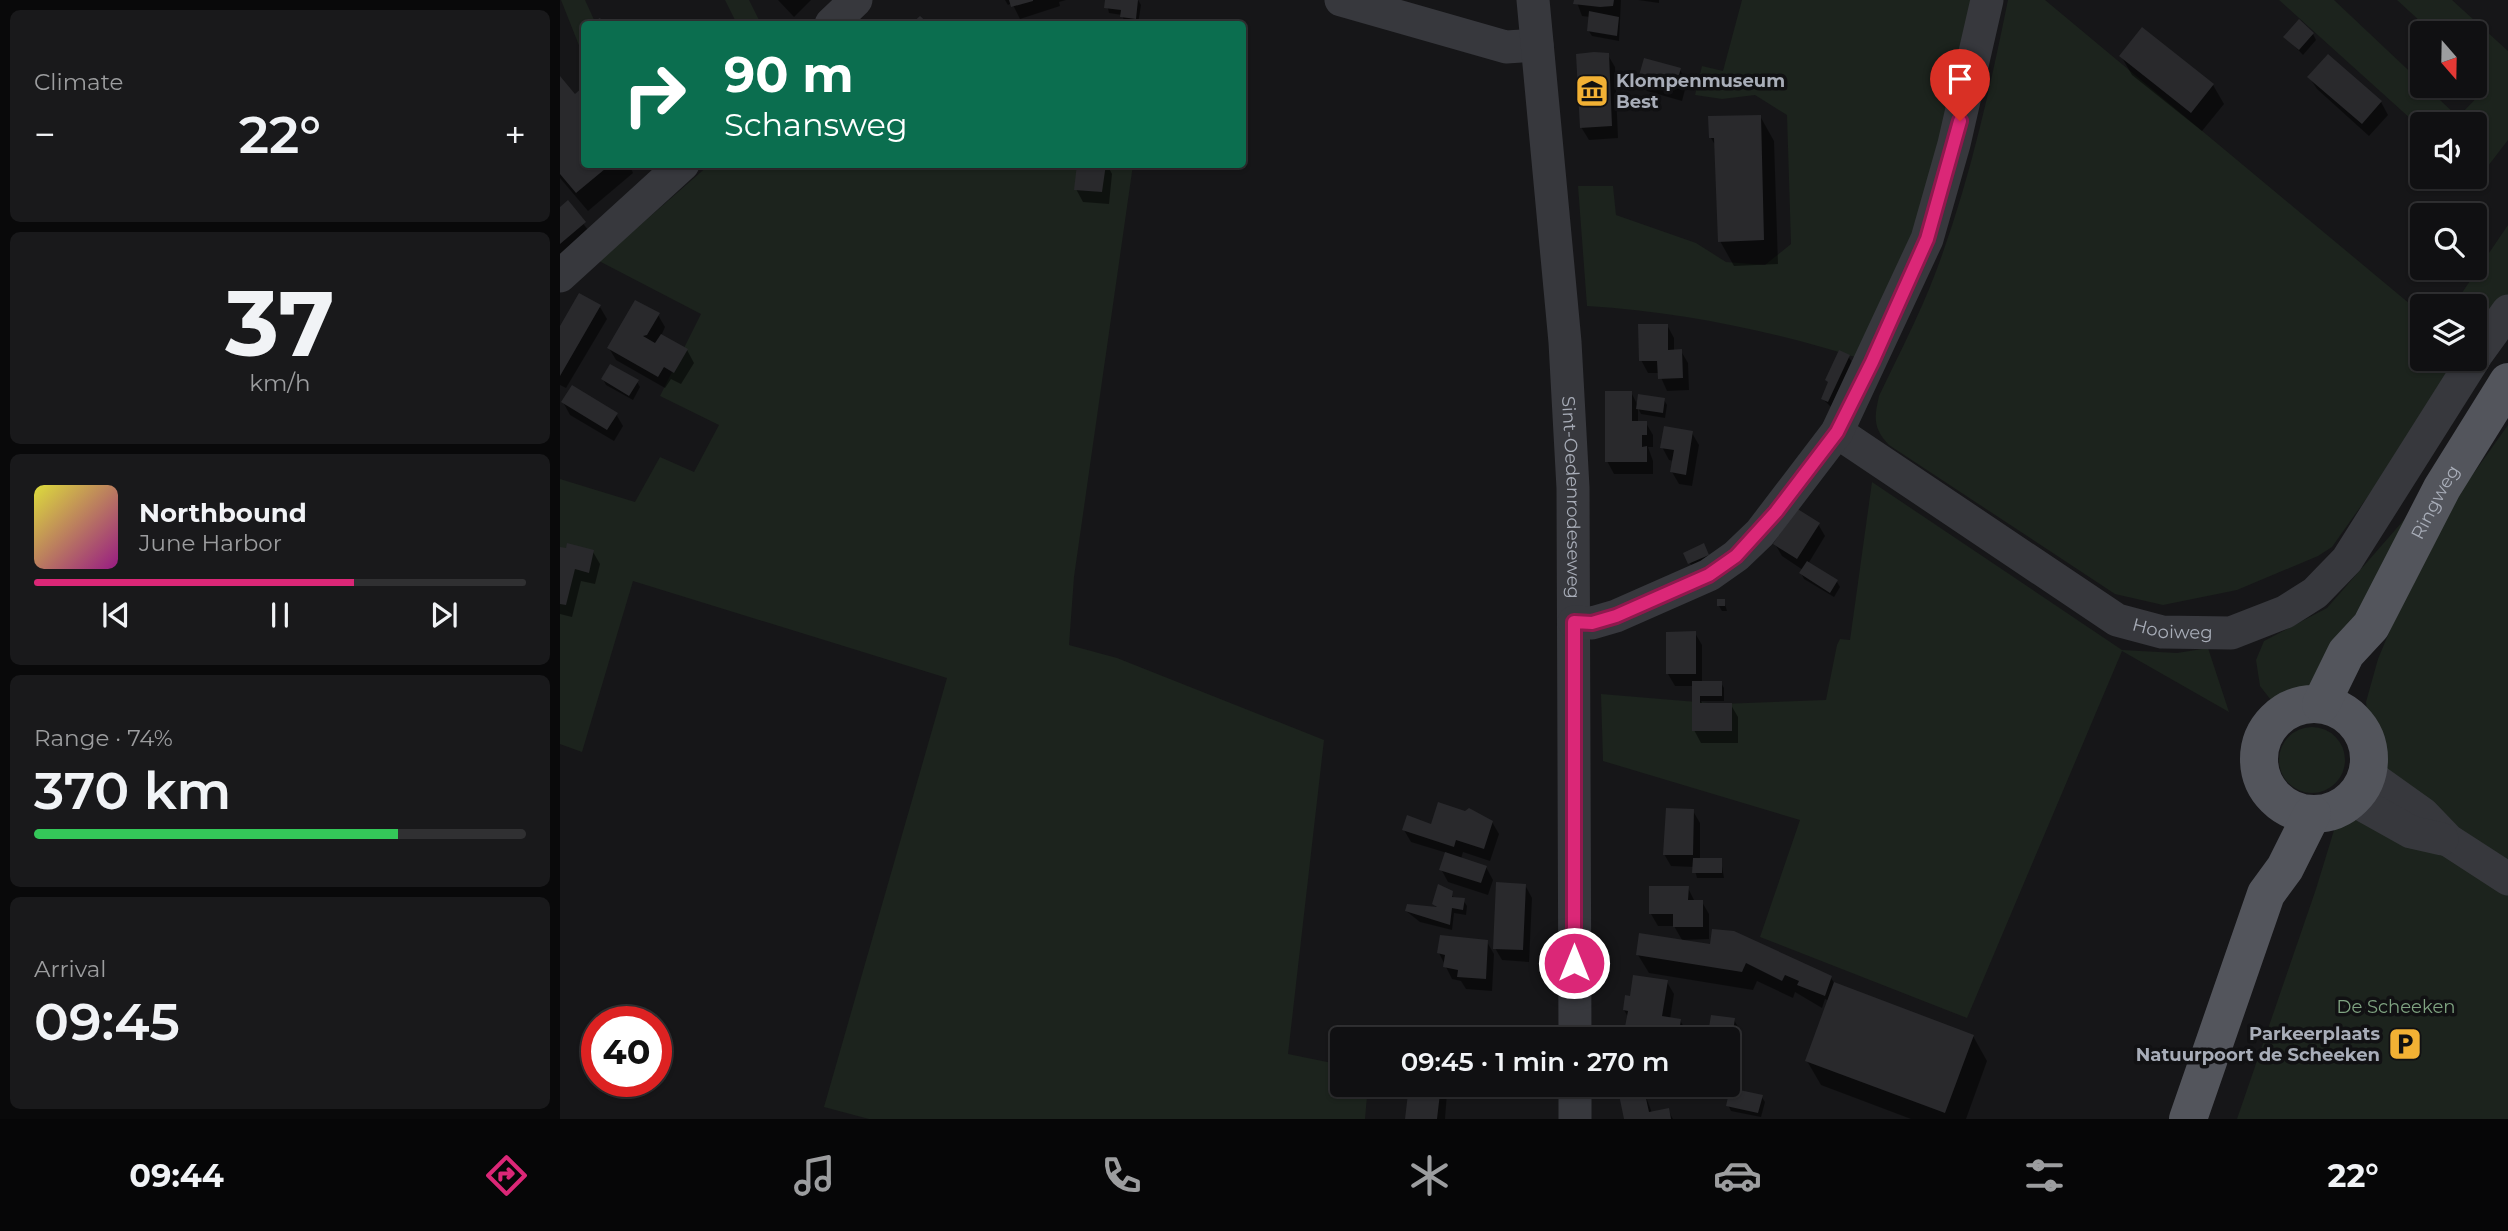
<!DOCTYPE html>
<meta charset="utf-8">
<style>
body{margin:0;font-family:Montserrat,sans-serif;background:#19191b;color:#f1f3f6;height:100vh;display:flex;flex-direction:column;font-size:26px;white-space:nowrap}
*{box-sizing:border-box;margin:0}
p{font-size:23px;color:#9c9d9f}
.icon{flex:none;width:38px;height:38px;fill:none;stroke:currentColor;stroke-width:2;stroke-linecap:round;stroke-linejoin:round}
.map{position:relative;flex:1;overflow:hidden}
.details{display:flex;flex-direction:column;gap:10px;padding:10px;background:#09090a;width:560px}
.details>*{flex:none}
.hud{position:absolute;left:21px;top:21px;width:665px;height:147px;border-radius:7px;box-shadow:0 2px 5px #0004,0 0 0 2px #303032;background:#0b6e4f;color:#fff;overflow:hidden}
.needle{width:46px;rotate:160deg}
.fabs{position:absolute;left:1850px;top:21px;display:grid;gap:14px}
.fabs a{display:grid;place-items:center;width:77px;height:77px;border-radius:7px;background:#101012;box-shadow:0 2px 5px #0004,0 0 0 2px #303032;font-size:35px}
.speed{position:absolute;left:21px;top:1006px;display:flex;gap:14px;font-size:35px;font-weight:700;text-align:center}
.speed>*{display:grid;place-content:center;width:91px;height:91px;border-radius:50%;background:#101012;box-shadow:0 2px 5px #0004,0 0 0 2px #303032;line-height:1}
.speed .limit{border:10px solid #d22;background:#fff;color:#111}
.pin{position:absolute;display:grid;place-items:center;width:60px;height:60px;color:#fff;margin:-72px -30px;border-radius:50% 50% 50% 0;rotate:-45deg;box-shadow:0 0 7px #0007}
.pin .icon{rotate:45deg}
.me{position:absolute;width:77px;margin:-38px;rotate:0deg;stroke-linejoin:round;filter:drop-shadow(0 0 5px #0008)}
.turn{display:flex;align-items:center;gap:24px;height:147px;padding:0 28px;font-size:32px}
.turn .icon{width:91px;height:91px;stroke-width:2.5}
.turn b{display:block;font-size:49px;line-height:60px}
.big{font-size:52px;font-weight:600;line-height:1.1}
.details .tile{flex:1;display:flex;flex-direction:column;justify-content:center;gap:10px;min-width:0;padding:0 24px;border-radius:10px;background:#19191b}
.details .dial{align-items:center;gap:0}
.dial b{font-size:91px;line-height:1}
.song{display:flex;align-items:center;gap:21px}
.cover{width:84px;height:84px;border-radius:10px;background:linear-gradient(135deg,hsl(60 70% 55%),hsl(310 70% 35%))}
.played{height:7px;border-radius:4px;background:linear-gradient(90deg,#db2777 65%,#303032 65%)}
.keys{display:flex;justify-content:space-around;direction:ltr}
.heat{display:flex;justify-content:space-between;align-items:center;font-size:38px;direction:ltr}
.charge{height:10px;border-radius:5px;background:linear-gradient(90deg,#34c759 74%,#303032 0)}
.trip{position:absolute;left:770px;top:1027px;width:410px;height:70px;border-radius:7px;background:#101012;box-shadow:0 2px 5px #0004,0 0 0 2px #303032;font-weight:600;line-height:70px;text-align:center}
.tab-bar{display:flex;height:112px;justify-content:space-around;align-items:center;background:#060607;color:#9c9d9f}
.tab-bar .icon{width:49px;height:49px}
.tab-bar .on{color:#db2777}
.tab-bar b{font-size:32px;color:#f1f3f6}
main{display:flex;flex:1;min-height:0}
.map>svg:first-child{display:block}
.green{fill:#1c231d}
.shadow{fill:#0007}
.building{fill:#29292c}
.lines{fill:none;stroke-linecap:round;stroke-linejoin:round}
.minor{stroke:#37383d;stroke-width:33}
.major{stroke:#53555c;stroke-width:38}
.route-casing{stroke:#8e194d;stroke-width:18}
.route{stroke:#db2777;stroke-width:12}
.labels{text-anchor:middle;stroke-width:7;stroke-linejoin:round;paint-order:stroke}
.poi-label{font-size:18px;font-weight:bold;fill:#a8adb8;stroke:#111113;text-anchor:start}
.street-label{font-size:18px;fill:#a8adb8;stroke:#111113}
.park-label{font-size:18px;fill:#7fa381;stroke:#111113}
</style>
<main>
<section class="details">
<div class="tile"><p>Climate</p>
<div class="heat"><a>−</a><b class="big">22°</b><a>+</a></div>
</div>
<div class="tile dial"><b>37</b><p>km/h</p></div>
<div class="tile">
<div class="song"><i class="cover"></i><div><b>Northbound</b><p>June Harbor</p></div></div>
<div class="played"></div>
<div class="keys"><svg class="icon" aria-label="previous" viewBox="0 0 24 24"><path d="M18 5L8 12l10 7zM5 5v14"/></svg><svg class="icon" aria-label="pause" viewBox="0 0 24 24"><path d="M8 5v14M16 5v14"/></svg><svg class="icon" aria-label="next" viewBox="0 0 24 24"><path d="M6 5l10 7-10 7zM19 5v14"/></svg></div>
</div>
<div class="tile"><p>Range · 74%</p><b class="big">370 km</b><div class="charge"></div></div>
<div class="tile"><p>Arrival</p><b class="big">09:45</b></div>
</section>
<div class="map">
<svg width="1948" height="1119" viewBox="0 0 1948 1119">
<rect width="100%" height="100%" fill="#161618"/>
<path class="green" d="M 1,0 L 25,0 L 36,24 L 24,24 L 24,58 Z
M 165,0 L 189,0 L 201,24 L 177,24 Z
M 1182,0 L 1417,0 L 1359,219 L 1298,358 C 1209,330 1121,312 1027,306 L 1018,186 L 1053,186 L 1056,215 L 1136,243 L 1166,262 L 1205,265 L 1231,244 L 1227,115 L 1195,95 L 1162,99 L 1135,95 L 1142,66 L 1163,71 Z
M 1448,0 L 1485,0 L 1862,314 L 1862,359 L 1905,359 L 1772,547 L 1758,556 L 1677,590 L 1603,605 L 1555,594 L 1329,445 C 1313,428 1314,418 1319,396 C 1338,356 1359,316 1375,274 C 1409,185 1429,93 1448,0 Z
M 1719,0 L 1774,0 L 1898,117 L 1929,85 L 1915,71 L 1914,33 L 1873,33 L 1837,0 L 1892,0 L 1948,51 L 1948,140 L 1918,179 L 1915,176 L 1914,124 L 1862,124 L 1862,129 Z
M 149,165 L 573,165 L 514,577 L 509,645 L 557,658 L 764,740 L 728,1054 L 782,1065 L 782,1085 L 808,1085 L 805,1119 L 309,1119 L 264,1107 L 387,678 L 73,581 L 22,752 L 0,744 L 0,479 L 75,502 L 100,457 L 134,472 L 159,425 L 100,396 L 141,314 L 39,261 Z
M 1948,225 L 1948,303 L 1915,346 L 1914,306 L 1893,306 Z
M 1948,425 L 1948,1119 L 1677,1119 L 1756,889 L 1808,719 L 1806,702 L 1818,659 L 1863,551 L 1884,515 Z
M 1312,482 L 1562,650 L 1617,653 L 1648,648 L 1669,712 L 1562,651 L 1407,1018 L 1200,937 L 1240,820 L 1043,761 L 1041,694 L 1161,704 L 1266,700 L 1277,645 L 1280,639 L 1290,640 Z
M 1850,513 L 1765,678 L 1750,691 L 1714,704 L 1700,686 L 1696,660 L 1704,641 L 1767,608 Z
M1719 760a33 33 0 1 1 66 0a33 33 0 1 1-66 0Z"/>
<path class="shadow" d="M 218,0 L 251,0 L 234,17 Z
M 445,0 L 506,0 L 499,2 L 500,6 L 460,19 L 452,3 L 448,5 Z
M 546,0 L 578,0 L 581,5 L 578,24 L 565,23 L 562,15 L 549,13 Z
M 1016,0 L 1061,0 L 1059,41 L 1032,36 L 1028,30 L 1030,17 L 1022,16 Z
M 1078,0 L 1099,0 L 1099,3 Z
M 1753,34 L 1756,40 L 1743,55 L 1726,37 Z
M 1048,55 L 1055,67 L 1058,138 L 1029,140 L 1021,127 Z
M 1561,56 L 1653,85 L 1664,104 L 1642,131 L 1572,75 Z
M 1120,70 L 1127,82 L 1122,101 L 1087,91 L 1080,79 Z
M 1749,77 L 1821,102 L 1828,115 L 1809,136 L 1757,89 Z
M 0,79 L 14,96 L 24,88 L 24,164 L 69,164 L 73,173 L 28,211 L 0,178 Z
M 1200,116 L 1214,141 L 1218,264 L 1174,266 L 1160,241 L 1157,148 L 1151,138 Z
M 519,164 L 547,164 L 552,174 L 549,204 L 523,202 L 516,189 Z
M 7,203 L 32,235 L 0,262 L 0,209 Z
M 40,307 L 47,319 L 6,388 L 0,385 L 0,329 Z
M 98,315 L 105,327 L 101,336 L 127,350 L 134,363 L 121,384 L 111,379 L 105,388 L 56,360 L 49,348 Z
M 1107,325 L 1114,338 L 1114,351 L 1121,351 L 1128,363 L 1129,390 L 1107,391 L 1099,373 L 1088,373 L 1081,360 Z
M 1288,356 L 1292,362 L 1271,407 L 1263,399 Z
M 43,379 L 77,382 L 80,387 L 73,400 L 46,385 Z
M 1071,392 L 1078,406 L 1104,400 L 1107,405 L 1105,418 L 1081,414 L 1078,408 L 1078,423 L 1086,423 L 1093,435 L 1093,447 L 1088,447 L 1093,461 L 1093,474 L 1054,474 L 1047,461 Z
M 3,402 L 56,414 L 63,426 L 54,441 L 10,415 Z
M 1132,433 L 1139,445 L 1132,486 L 1119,484 L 1112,472 L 1114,461 L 1109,460 L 1102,447 Z
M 1258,524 L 1265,536 L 1248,564 L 1277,582 L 1280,587 L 1274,597 L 1244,579 L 1241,573 L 1243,570 L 1222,556 L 1215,544 Z
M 1144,546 L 1151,561 L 1133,568 L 1130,563 Z
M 0,549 L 33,552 L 40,564 L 35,584 L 21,581 L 12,617 L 0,614 Z
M 1164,601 L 1167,611 L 1162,611 L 1159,606 Z
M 1135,633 L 1142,645 L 1142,683 L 1161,683 L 1164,688 L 1164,701 L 1141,701 L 1143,705 L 1171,705 L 1178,717 L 1178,743 L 1141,743 L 1134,730 L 1134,686 L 1115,686 L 1108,674 Z
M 1133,811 L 1140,823 L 1140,860 L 1161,860 L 1164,878 L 1137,878 L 1134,867 L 1111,866 L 1104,854 Z
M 932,822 L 939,834 L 930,861 L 903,852 L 901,859 L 926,867 L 933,880 L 928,895 L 888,882 L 881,869 L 887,853 L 851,842 L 844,830 Z
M 965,885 L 972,898 L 969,962 L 942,960 L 935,948 Z
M 879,886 L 884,887 L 895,899 L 903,900 L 907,906 L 906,915 L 894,913 L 892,930 L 860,922 L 846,911 L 877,909 L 874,904 Z
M 1128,888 L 1135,902 L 1142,902 L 1149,914 L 1149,939 L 1122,940 L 1114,926 L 1098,926 L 1091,914 Z
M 1081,935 L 1271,978 L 1275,984 L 1413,1036 L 1427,1061 L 1406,1119 L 1351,1119 L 1261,1085 L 1247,1061 L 1269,1001 L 1265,999 L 1262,1008 L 1235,992 L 1233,998 L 1197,981 L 1193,990 L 1089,973 L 1078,955 Z
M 927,942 L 934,954 L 932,991 L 906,989 L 901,981 L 892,979 L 879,953 Z
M 1107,982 L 1114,994 L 1110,1019 L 1120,1020 L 1127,1033 L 1126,1040 L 1071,1040 L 1066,1031 L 1068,1017 L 1064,1010 L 1072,998 Z
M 1174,1020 L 1181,1032 L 1176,1065 L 1167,1064 L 1167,1040 Z
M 851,1085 L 882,1085 L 887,1093 L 885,1119 L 847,1119 Z
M 1082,1086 L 1092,1113 L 1108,1110 L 1113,1119 L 1066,1119 Z
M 1201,1096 L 1205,1102 L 1201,1117 L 1171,1111 L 1168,1105 Z"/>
<path class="building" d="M 449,0 L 473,0 L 473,1 L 451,7 Z
M 545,0 L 578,0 L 576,19 L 560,17 L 561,10 L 544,8 Z
M 1014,0 L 1054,0 L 1053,6 L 1040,7 L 1013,4 Z
M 1029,11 L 1059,17 L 1057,36 L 1027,31 Z
M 360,16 L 369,24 L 351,24 Z
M 40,18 L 44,24 L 29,24 Z
M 1739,19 L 1754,33 L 1739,50 L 1723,37 Z
M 1582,27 L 1654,84 L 1631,113 L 1559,56 Z
M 1034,52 L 1049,53 L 1052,126 L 1020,128 L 1016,54 Z
M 1768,54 L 1822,101 L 1802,124 L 1747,77 Z
M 1084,58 L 1121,68 L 1115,89 L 1078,79 Z
M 0,76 L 15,94 L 24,86 L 24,164 L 51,164 L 16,193 L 0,174 Z
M 1201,115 L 1204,240 L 1158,242 L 1154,138 L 1149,138 L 1148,116 Z
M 517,164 L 546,164 L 542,192 L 514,190 Z
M 8,200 L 26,222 L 0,244 L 0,207 Z
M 19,293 L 41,305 L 0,376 L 0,326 Z
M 75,300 L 100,313 L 87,335 L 83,336 L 95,343 L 101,334 L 128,349 L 114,373 L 104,367 L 98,377 L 47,348 Z
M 1078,324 L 1108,324 L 1108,350 L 1122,349 L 1123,378 L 1098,379 L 1097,361 L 1079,361 Z
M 1279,350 L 1290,355 L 1268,402 L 1261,399 L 1268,382 L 1265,380 Z
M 50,364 L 79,380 L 69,396 L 41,379 Z
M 12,385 L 58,413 L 47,430 L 1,402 Z
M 1045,391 L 1072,391 L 1072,421 L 1087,421 L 1087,435 L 1082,435 L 1082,447 L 1087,446 L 1087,462 L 1045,462 Z
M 1078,394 L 1105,398 L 1103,413 L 1076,409 Z
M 1104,426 L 1133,431 L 1126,475 L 1110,472 L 1114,450 L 1100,448 Z
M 1236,508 L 1260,523 L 1237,559 L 1213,544 Z
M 7,543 L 34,550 L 29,573 L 15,569 L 6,605 L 0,604 L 0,547 L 6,548 Z
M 1144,543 L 1149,555 L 1128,564 L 1123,553 Z
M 1247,561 L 1278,580 L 1270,593 L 1239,573 Z
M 1157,599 L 1165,599 L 1165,606 L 1157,606 Z
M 1136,631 L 1136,674 L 1106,674 L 1106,632 Z
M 1132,681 L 1162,681 L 1162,696 L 1140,696 L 1140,703 L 1172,703 L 1172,731 L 1132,731 Z
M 878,802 L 905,811 L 909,808 L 933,821 L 924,849 L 896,840 L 894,847 L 842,830 L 847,815 L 871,824 Z
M 1106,808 L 1134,809 L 1133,855 L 1103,855 Z
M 885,852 L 927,866 L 921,883 L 879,870 Z
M 1133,858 L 1162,858 L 1162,873 L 1132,873 Z
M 936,882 L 966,884 L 963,950 L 933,949 Z
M 878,884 L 893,891 L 892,897 L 905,898 L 903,910 L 892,908 L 890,925 L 845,911 L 847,904 L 877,907 L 872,904 Z
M 1089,886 L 1129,886 L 1128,900 L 1143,900 L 1143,927 L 1113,927 L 1113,914 L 1089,914 Z
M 1152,929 L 1174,931 L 1272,976 L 1265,996 L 1237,985 L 1239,981 L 1225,975 L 1222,981 L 1186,963 L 1182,972 L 1076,955 L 1079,933 L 1150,944 Z
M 880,935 L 928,940 L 926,979 L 897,977 L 898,970 L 883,967 L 885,955 L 877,953 Z
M 1073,975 L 1108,980 L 1102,1016 L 1121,1019 L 1118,1040 L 1091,1040 L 1085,1039 L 1086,1035 L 1064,1032 L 1068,1011 L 1063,1010 L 1065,995 L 1070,996 Z
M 1274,982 L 1414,1035 L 1385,1113 L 1245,1061 Z
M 1151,1015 L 1175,1018 L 1170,1054 L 1167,1040 L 1147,1040 Z
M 849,1085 L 881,1085 L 877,1119 L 845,1119 Z
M 1080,1085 L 1083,1085 L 1089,1112 L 1109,1108 L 1111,1119 L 1064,1119 L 1058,1090 Z
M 1170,1088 L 1203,1095 L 1198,1113 L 1166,1106 Z"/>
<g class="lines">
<g class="minor">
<path d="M 781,0 L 946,47 L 977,45"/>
<path id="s1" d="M 973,0 L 1005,342 L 1013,488 L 1015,1040"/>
<path d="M 271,24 L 296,0"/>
<path d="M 0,276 L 123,164"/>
<path d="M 1914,358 L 1948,311"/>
<path id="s2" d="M 1277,432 L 1557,620 L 1602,632 L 1671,633 L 1725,612 L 1755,593 L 1787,560 L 1914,359"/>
<path d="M 1014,622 L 1032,623 L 1056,616 L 1149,575 L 1176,556 L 1200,533 L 1277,432 L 1367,239 L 1394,144 L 1427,0"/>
<path d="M 1807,774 L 1863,814 L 1888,840 L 1948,879"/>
<path d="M 1792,799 L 1851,832 L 1882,839"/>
<path d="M 1015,1085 L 1015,1119"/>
</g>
<g class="major">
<circle cx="1754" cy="759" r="55"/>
<path id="s3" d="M 1761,704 L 1786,653 L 1811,626 L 1882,488 L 1948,382"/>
<path d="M 1628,1119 L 1706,894 L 1725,868 L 1752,814"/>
</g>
</g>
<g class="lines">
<defs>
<path id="route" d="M 1014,963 L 1014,622 L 1032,623 L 1056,616 L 1149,575 L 1176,556 L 1216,512 L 1277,432 L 1312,362 L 1367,239 L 1400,121"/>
</defs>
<use href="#route" class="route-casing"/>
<use href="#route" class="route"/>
</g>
<defs>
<symbol id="museum-square" viewBox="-11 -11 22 22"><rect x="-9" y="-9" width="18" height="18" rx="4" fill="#f2b134" stroke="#111113"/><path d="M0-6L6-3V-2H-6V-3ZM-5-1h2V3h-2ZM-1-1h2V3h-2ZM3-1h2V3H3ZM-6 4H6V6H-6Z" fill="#111"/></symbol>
<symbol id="parking-square" viewBox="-11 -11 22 22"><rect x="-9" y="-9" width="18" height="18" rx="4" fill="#f2b134" stroke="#111113"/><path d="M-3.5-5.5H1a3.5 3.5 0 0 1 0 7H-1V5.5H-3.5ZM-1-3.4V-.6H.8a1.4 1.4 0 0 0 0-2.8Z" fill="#111"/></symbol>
</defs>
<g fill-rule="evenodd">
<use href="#museum-square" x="1013" y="72" width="38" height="38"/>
<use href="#parking-square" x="1826" y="1025" width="38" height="38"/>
</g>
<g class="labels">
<g class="poi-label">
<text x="1056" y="87">Klompenmuseum<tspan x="1056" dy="21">Best</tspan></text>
<text x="1820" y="1040" text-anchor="end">Parkeerplaats<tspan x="1820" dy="21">Natuurpoort de Scheeken</tspan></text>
</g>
<g class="street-label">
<text dy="6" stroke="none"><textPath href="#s1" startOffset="499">Sint-Oedenrodeseweg</textPath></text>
<text dy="6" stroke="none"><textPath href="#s3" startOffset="233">Ringweg</textPath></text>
<text dy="6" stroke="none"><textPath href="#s2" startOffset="394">Hooiweg</textPath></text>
</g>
<g class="park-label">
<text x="1836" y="1013">De Scheeken</text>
</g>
</g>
</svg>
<div class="fabs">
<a><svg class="needle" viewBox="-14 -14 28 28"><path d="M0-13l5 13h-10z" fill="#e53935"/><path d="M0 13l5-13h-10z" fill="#9c9d9f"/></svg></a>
<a><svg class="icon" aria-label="sound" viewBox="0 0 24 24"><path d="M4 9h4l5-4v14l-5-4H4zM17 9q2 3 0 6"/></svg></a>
<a><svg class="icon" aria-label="search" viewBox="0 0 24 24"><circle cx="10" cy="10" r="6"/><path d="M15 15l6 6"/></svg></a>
<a><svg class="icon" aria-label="layers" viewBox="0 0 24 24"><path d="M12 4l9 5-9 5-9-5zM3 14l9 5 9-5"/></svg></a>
</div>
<div class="speed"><div class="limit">40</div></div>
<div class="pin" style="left:1400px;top:121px;background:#d93025"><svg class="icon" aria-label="arrive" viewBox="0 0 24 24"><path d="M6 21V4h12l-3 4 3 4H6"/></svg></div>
<svg class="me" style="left:1014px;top:963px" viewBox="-20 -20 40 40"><circle r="17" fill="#db2777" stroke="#fff" stroke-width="3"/><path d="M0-11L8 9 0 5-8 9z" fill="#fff"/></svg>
<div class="trip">09:45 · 1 min · 270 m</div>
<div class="hud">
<div class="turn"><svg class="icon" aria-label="right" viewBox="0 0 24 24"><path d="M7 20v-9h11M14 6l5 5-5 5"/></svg><div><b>90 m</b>Schansweg</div></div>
</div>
</div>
</main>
<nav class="tab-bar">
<b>09:44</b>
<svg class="icon on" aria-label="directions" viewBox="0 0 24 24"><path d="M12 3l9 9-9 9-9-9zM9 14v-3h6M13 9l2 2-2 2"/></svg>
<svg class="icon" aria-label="music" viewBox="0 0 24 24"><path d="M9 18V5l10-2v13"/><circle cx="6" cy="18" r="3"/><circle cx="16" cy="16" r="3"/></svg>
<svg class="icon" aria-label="phone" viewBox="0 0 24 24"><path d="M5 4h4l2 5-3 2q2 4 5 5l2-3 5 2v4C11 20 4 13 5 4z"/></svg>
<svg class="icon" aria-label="climate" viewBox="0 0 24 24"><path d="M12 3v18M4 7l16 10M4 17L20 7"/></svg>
<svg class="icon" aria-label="car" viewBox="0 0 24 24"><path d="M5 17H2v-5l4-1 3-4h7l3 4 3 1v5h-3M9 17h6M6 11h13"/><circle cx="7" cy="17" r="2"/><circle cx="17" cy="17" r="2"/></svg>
<svg class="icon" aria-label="filters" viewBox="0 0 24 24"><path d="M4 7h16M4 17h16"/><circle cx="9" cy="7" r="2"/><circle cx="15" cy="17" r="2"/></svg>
<b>22°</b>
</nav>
